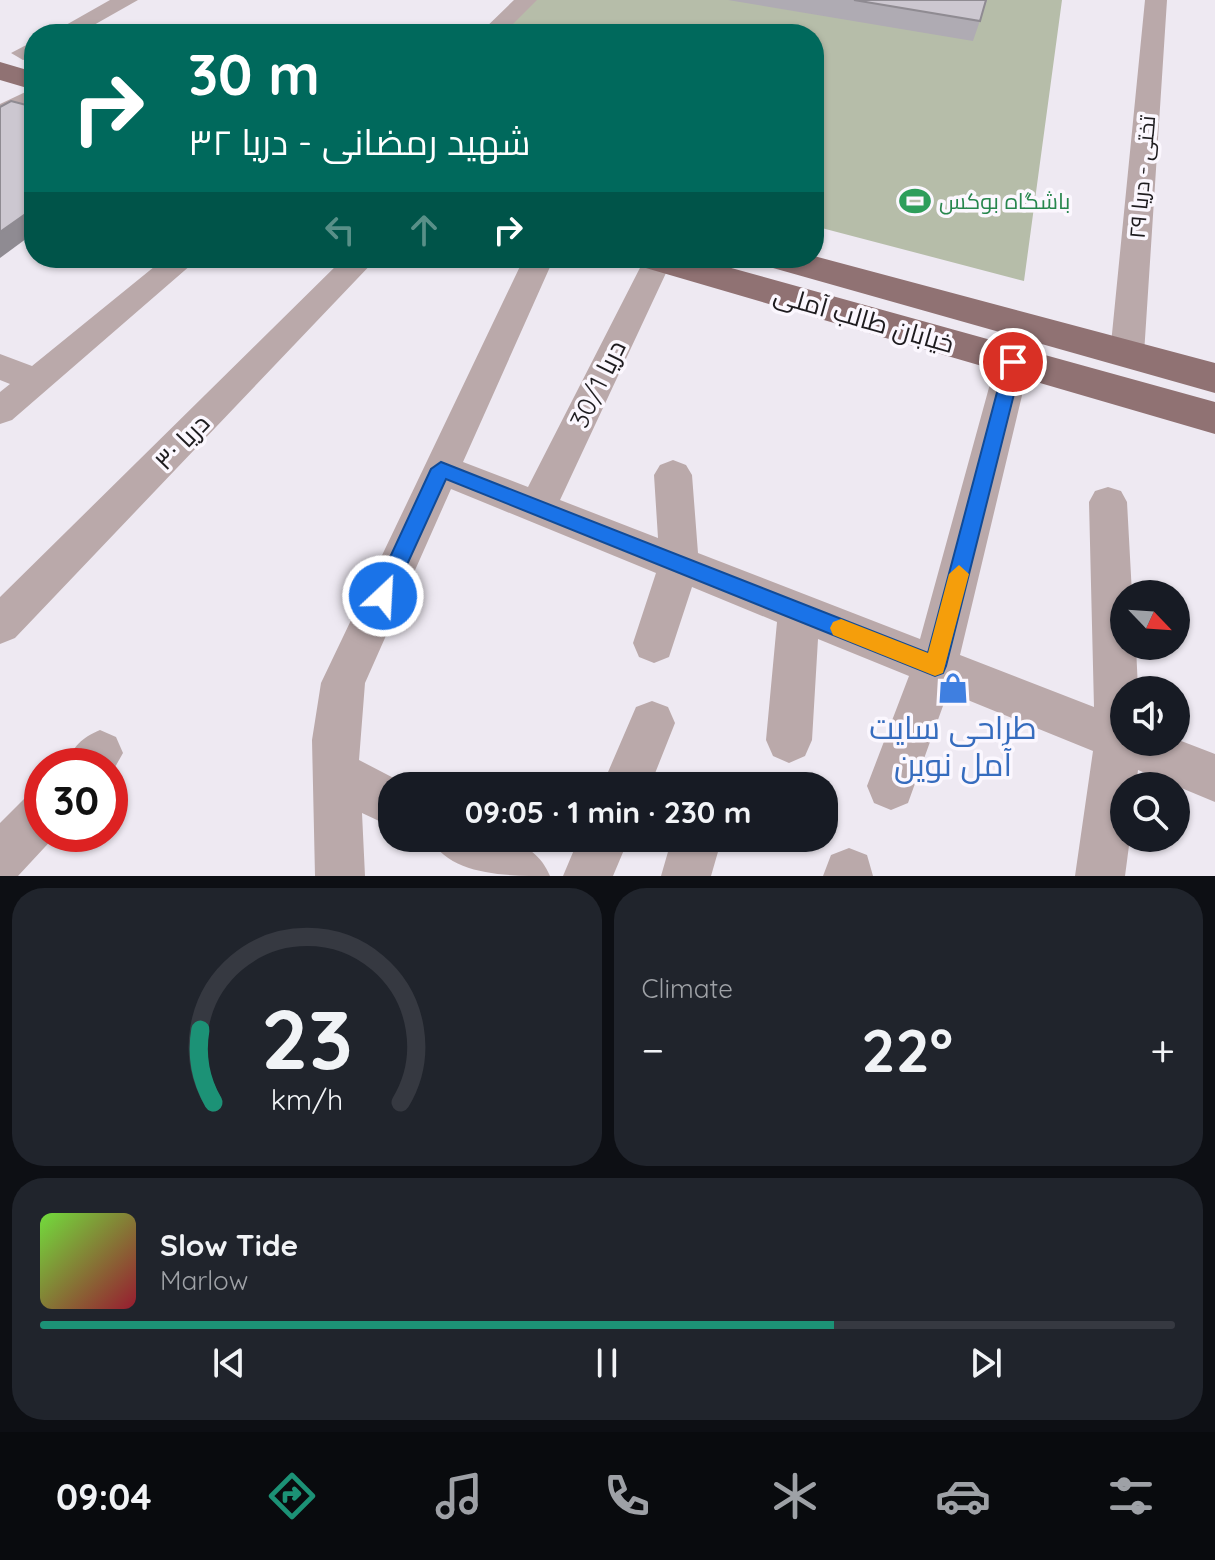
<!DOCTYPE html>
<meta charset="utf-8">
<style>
body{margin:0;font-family:Quicksand,Cairo,sans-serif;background:#20242c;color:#f1f3f6;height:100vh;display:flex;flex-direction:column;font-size:30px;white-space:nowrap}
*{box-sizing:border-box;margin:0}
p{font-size:26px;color:#9ea1a6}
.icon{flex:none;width:44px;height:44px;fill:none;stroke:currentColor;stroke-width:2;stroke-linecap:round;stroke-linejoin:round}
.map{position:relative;height:876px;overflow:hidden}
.side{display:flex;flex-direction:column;gap:12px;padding:12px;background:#0d0f14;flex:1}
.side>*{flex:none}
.hud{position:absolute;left:24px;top:24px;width:800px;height:244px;border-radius:32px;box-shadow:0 2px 6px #0004;background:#00695c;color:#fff;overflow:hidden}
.needle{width:52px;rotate:115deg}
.fabs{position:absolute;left:1110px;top:580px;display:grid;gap:16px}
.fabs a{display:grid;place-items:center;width:80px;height:80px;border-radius:50%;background:#171b24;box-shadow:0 2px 6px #0004;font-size:40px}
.speed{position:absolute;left:24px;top:748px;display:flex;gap:16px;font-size:40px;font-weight:700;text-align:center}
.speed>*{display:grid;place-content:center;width:104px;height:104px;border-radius:50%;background:#171b24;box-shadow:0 2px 6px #0004;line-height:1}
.speed .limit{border:12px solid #d22;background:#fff;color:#111}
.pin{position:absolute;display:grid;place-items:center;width:68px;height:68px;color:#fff;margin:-34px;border:4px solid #fff;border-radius:50%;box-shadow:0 2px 8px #0007}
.me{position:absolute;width:88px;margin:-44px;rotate:25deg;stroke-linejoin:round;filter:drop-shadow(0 0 6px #0008)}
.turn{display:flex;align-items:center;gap:28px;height:168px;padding:0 32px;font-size:36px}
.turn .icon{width:104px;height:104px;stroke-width:2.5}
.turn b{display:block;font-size:56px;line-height:68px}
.lanes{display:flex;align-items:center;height:76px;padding:0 32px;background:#0003;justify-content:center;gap:40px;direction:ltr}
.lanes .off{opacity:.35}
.big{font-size:60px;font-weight:700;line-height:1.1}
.side .tile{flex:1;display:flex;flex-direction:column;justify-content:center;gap:12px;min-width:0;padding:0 28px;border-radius:32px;background:#20242c}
.side .dial{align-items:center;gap:0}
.dial svg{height:208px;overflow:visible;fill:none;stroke:#363941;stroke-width:7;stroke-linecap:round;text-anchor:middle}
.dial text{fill:#f1f3f6;stroke:none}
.song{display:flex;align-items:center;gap:24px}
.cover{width:96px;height:96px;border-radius:12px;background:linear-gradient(135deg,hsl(100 70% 55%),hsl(350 70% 35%))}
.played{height:8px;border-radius:4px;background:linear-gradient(90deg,#1c9276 70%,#363941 70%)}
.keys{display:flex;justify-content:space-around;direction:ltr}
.heat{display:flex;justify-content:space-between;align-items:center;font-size:44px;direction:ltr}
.side .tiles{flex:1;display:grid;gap:12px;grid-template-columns:1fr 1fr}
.tile:last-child{grid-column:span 2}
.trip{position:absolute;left:378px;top:772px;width:460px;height:80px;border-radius:32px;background:#171b24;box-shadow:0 2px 6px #0004;font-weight:700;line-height:80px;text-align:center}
.menu{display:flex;height:128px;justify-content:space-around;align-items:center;background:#090b0e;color:#9ea1a6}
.menu .icon{width:56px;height:56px}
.menu .active{color:#1c9276}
.menu b{font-size:36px;color:#f1f3f6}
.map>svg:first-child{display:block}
.green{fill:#b6bda9}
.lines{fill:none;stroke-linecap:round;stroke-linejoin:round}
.minor{fill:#baa9aa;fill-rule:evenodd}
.major{fill:#907273;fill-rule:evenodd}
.wall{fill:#afabb3}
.shaded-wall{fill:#8f8b92}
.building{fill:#ccc7d0;stroke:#8f8b92;stroke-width:2}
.route{fill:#1a73e8;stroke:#114b97;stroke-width:2}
.slow{fill:#f59e0b}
.labels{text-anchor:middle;stroke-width:7;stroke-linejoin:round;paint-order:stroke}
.far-street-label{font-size:22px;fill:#1e1c1f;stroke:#fbf7fe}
.far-leisure-label{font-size:22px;fill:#27864d;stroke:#fbf7fe;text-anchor:start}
.street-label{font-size:26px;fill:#1e1c1f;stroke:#fbf7fe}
.near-shop-label{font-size:32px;fill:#366cbe;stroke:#fbf7fe}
</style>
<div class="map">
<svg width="1215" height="876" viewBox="0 0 1215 876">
<rect width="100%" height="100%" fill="#eee9f2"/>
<path class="green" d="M 529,0 L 1062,0 L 1024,281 L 814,226 L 814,34 L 496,34 Z"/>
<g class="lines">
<path class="minor" d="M 110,0 L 138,0 L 78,34 L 50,34 Z
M 514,0 L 537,0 L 503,34 L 479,34 Z
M 1145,0 L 1167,0 L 1144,354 L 1139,362 L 1127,366 L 1115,362 L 1110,354 Z
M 34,41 L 34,57 L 23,60 L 11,53 Z
M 34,88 L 34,105 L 0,123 L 0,104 Z
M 165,258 L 199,258 L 12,420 L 0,424 L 0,392 L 10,384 L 0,380 L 0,354 L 32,366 Z
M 344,258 L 377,258 L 15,638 L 0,644 L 0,597 Z
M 524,258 L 554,258 L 463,462 L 528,487 L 644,260 L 673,258 L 560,500 L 658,538 L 654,475 L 660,465 L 673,460 L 686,465 L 692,475 L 698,553 L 920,639 L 996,362 L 1001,354 L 1013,350 L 1025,354 L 1030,362 L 960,655 L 1094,707 L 1089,502 L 1095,491 L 1108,487 L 1121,491 L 1127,502 L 1132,594 L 1124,594 L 1124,646 L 1136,646 L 1138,690 L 1124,690 L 1124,742 L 1176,742 L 1176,739 L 1215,754 L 1215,802 L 1138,770 L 1136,786 L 1124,786 L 1124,838 L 1130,838 L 1125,876 L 1075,876 L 1093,751 L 948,692 L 908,803 L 891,810 L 874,803 L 867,786 L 909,676 L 818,639 L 812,740 L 805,756 L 789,763 L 773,756 L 766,740 L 777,622 L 692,587 L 669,657 L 654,663 L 639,657 L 633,643 L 656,573 L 451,489 L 365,683 L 359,760 L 409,786 L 392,786 L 392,827 L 362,813 L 365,876 L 315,876 L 312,740 L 321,683 Z
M 652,701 L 668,707 L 675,723 L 650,786 L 602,786 L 636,707 Z
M 100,730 L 116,737 L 123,753 L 110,776 L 110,766 L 65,766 C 73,747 81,738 100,730 Z
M 42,791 L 42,834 L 57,834 L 18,876 L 0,876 L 0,823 L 25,798 Z
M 430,838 C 474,838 530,828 550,876 C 507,876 450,876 430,838 Z
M 579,838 L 629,838 L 613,876 L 563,876 Z
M 672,838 L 722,838 L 711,876 L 661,876 Z
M 849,848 L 867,855 L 873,876 L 823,876 L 831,855 Z"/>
<path class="major" d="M 0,62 L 34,72 L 34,90 L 0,80 Z
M 814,256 L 1215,363 L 1215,393 L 766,266 L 761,258 Z
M 634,258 L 695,258 L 1215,402 L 1215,434 L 639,266 Z"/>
</g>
<path class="wall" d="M 728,0 L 987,0 L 973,41 Z"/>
<path class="shaded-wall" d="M 34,208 L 34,233 L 0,258 L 0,232 Z"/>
<path class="building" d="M 854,0 L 986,0 L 980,21 Z
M 11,101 L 34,107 L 34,208 L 0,232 L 0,107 Z"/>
<path class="route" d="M 1013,356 L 1022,362 L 946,666 L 943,673 L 935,676 L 446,479 L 390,602 L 375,602 L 372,596 L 431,469 L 441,462 L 928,653 L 1005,362 Z"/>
<path class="slow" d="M 959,565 L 969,574 L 943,673 L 935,676 L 833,635 L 830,628 L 833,622 L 841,619 L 928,653 L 949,574 Z"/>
<defs>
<symbol id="stadium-bare" viewBox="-9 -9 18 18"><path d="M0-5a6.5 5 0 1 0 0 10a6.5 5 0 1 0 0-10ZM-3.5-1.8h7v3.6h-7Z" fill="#2e9e5b" stroke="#fbf7fe" stroke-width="2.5" paint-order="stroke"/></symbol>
<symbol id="shop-bare" viewBox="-9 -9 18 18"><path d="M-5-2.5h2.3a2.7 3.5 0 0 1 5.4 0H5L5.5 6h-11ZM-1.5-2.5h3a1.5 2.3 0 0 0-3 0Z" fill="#3f7fe0" stroke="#fbf7fe" stroke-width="2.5" paint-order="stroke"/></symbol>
</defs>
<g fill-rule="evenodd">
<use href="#stadium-bare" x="893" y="179" width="44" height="44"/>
<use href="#shop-bare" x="931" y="666" width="44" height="44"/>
</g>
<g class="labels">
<g class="far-street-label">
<text transform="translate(1142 177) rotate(-85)" y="8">تختی - دریا ۲۹</text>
</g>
<g class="far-leisure-label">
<text x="939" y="209">باشگاه‌ بوکس</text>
</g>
<g class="street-label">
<text transform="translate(864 319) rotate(16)" y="9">خیابان طالب آملی</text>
<text transform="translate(598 384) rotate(-64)" y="9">دریا 30/1</text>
<text transform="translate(182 442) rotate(-46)" y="9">دریا ۳۰</text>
</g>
<g class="near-shop-label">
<text x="953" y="739">طراحی سایت<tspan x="953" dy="37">آمل نوین</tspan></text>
</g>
</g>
</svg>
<div class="fabs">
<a><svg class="needle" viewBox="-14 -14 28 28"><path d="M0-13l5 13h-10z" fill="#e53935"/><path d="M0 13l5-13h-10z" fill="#9ea1a6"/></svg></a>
<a><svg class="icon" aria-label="sound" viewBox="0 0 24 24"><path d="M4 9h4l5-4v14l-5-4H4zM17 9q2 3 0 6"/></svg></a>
<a><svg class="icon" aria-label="search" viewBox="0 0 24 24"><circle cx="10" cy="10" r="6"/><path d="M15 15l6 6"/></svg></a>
</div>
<div class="speed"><div class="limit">30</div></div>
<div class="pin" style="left:1013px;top:362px;background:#d93025"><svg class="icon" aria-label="arrive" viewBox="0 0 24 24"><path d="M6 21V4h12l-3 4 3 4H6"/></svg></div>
<svg class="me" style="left:383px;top:596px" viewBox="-20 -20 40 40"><circle r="17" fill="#1a73e8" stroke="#fff" stroke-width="3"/><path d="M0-11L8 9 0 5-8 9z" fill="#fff"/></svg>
<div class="trip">09:05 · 1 min · 230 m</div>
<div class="hud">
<div class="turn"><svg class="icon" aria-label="right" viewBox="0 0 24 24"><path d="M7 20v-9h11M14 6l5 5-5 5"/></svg><div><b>30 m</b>شهید رمضانی - دریا ۳۲</div></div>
<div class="lanes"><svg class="icon off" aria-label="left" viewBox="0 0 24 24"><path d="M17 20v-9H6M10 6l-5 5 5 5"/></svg><svg class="icon off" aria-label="ahead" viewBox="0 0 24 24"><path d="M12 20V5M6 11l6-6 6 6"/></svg><svg class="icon" aria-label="right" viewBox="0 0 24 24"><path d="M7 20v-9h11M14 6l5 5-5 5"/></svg></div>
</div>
</div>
<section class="side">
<div class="tiles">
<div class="tile dial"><svg viewBox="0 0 100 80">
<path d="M14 69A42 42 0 1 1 86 69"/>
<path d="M14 69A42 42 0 0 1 9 41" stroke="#1c9276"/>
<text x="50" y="56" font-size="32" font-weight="700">23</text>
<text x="50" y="72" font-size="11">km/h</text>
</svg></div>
<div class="tile"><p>Climate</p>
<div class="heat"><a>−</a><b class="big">22°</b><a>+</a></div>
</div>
<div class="tile">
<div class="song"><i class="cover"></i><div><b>Slow Tide</b><p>Marlow</p></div></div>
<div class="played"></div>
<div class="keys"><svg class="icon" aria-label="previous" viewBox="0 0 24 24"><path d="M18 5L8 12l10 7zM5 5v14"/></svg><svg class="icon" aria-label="pause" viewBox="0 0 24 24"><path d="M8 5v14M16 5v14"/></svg><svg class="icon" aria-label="next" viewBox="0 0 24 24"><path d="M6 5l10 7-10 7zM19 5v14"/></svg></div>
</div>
</div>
</section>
<nav class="menu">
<b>09:04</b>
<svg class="icon active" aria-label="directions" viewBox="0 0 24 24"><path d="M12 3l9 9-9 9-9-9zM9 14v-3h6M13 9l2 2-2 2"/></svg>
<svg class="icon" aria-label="music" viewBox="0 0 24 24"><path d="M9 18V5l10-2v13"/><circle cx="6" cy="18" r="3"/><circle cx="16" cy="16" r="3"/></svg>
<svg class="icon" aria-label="phone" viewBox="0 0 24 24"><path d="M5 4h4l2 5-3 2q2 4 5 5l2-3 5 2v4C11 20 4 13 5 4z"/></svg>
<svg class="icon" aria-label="climate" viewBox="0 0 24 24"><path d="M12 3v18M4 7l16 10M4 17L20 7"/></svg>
<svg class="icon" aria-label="car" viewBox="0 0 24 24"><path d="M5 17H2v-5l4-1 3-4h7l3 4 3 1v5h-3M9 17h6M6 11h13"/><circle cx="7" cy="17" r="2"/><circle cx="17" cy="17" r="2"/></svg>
<svg class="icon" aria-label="filters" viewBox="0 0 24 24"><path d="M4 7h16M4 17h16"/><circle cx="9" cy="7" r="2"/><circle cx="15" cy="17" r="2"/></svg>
</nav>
